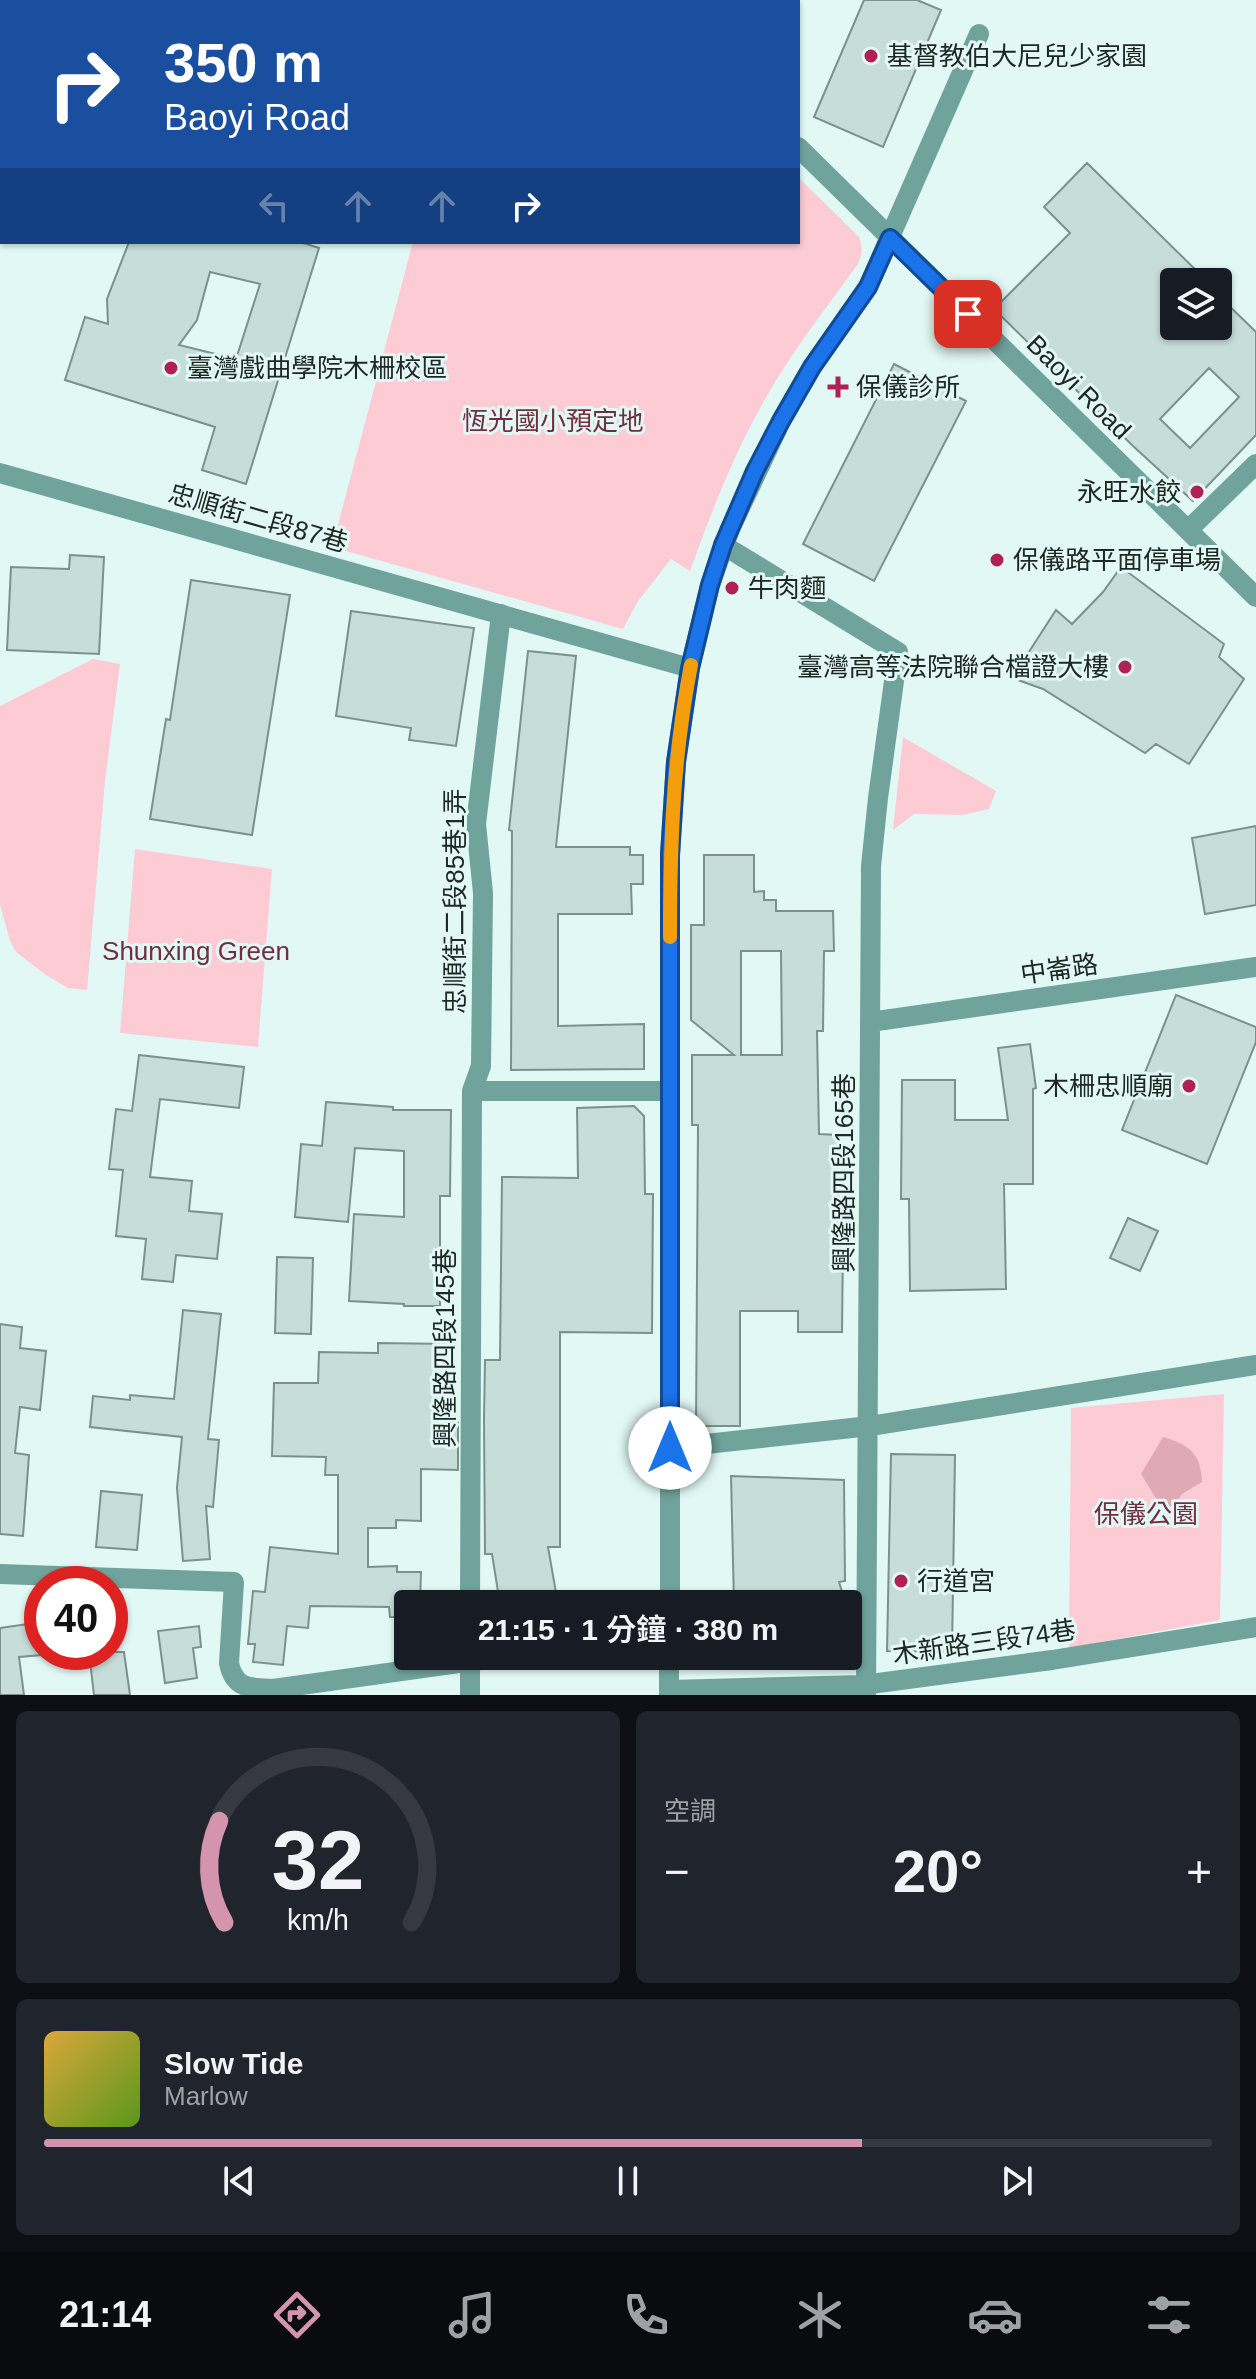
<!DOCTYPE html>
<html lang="zh-TW">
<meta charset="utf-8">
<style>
body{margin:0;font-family:Helvetica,"Noto Sans TC",sans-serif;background:#20242c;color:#f1f3f6;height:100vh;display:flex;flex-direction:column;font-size:30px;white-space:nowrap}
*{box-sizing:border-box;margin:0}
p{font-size:26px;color:#9ea1a6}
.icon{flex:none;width:44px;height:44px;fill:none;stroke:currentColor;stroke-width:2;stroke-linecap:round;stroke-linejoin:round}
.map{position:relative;height:1695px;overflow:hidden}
.drawer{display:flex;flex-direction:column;gap:16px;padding:16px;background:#0d0f14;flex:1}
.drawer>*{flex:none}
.top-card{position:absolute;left:0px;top:0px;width:800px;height:244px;box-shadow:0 2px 6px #0004;background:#1a4fa0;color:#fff;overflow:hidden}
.buttons{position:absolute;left:1160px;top:268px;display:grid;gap:16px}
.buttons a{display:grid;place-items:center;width:72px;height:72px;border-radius:8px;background:#171b24;box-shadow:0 2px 6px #0004;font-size:40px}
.speed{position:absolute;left:24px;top:1566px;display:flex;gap:16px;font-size:40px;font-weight:700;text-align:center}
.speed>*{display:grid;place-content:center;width:104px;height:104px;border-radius:50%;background:#171b24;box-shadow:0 2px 6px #0004;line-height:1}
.speed .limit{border:12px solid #d22;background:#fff;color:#111}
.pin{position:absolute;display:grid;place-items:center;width:68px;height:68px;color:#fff;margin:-34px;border-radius:16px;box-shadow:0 4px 12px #0006}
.me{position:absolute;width:88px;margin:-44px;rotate:0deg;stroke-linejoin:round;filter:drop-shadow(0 0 6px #0008)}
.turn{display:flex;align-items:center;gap:28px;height:168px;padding:0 32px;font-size:36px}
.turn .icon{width:104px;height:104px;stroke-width:2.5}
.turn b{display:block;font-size:56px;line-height:68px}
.lanes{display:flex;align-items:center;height:76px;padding:0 32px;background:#0003;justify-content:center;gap:40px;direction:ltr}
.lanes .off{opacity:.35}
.big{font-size:60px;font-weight:600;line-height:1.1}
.drawer .card{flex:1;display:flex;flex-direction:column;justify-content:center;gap:12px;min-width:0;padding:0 28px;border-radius:12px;background:#20242c}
.drawer .dial{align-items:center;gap:0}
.dial svg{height:208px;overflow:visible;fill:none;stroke:#363941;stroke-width:7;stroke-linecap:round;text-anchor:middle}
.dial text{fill:#f1f3f6;stroke:none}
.song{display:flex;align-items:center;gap:24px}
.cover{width:96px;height:96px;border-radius:12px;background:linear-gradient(135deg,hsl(40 70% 55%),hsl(90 70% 35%))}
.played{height:8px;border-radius:4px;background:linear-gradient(90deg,#d494ad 70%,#363941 70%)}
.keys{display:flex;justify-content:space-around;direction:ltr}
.heat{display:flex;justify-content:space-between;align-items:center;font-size:44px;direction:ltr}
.drawer .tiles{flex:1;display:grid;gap:16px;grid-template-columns:1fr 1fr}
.card:last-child{grid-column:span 2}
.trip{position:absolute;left:394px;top:1590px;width:468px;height:80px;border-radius:8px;background:#171b24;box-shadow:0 2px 6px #0004;font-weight:600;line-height:80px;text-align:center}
.dock{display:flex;height:128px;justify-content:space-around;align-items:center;background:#090b0e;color:#9ea1a6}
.dock .icon{width:56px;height:56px}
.dock .selected{color:#d494ad}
.dock b{font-size:36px;color:#f1f3f6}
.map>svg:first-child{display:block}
.green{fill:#fccbd4}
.water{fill:#e0aab5}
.building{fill:#c7ddda;stroke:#7c918e;stroke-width:2;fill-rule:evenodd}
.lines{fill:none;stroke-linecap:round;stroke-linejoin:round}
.minor{stroke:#6fa39c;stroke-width:20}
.route-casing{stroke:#114b97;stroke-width:20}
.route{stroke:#1a73e8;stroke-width:14}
.slow{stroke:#f59e0b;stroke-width:14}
.poi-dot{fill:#b02053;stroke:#e1f8f4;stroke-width:3}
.labels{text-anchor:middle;stroke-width:6;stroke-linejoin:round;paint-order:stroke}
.poi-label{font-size:26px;fill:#202827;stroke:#e1f8f4;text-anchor:start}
.street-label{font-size:26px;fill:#202827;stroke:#e1f8f4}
.park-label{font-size:26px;fill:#702e3f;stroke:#e1f8f4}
</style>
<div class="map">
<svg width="1256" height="1695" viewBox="0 0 1256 1695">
<rect width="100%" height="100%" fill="#e1f8f4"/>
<path class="green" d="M 798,177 L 859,237 C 863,247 862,254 858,264 C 823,312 786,359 758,412 C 730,463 710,516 690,571 L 671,559 L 638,601 L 623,629 L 332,547 L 413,242 L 798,242 Z
M 93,659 L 120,664 L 105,781 L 87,990 L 68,988 L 46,975 L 16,952 L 10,941 L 0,904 L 0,706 Z
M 903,737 L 996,791 L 989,809 L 963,815 L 914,814 L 893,830 Z
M 135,849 L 272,869 L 258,1047 L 120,1033 Z
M 1224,1394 L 1220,1620 L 1069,1648 L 1071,1408 Z"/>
<path class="water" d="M 1163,1437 C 1190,1445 1201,1454 1202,1482 L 1182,1494 L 1171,1510 L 1155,1497 L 1141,1474 Z"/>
<path class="building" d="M 864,0 L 917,0 L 941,10 L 883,147 L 814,117 Z
M 1087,163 L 1208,282 L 1174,282 L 1174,326 L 1218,326 L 1218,295 L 1256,332 L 1256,435 L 1193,501 L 1133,446 L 994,309 L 1070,233 L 1044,207 ZM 1209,368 L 1239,397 L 1190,448 L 1160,419 Z
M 129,242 L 300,242 L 319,248 L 246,484 L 202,470 L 215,427 L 65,380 L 85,317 L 108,324 L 107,299 ZM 210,272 L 260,284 L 236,359 L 179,345 L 197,320 Z
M 894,364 L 966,401 L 874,581 L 803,544 Z
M 70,555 L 104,557 L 99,654 L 7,650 L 11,567 L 69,569 Z
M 1121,567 L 1224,644 L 1219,657 L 1244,679 L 1189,764 L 1156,744 L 1145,753 L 1043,689 L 1012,678 L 1056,610 L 1072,624 L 1103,592 Z
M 191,580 L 290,595 L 252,835 L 150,819 L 166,719 L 170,720 Z
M 351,611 L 474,628 L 456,746 L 409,740 L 411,728 L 336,716 Z
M 528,651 L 576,656 L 556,847 L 630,847 L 630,855 L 643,855 L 643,884 L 631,884 L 632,914 L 558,914 L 558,1026 L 644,1024 L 644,1069 L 511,1070 L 512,831 L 509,830 Z
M 1256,826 L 1256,905 L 1205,914 L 1192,838 Z
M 704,855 L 754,855 L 754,892 L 764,891 L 764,900 L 776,900 L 776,911 L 833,911 L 834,951 L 824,951 L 823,1031 L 817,1031 L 819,1134 L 839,1135 L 838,1246 L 843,1246 L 842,1332 L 798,1332 L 798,1311 L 740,1311 L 740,1426 L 696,1426 L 698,1125 L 692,1125 L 692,1055 L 734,1055 L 691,1020 L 691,925 L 704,925 ZM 741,951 L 781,951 L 782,1055 L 741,1055 Z
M 1176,995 L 1256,1027 L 1256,1042 L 1207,1164 L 1122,1130 Z
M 1030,1044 L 1036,1088 L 1033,1089 L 1033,1184 L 1004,1184 L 1006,1289 L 910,1291 L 909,1199 L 901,1199 L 902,1080 L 955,1080 L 955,1120 L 1008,1120 L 998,1048 Z
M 139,1055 L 244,1067 L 239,1108 L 160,1099 L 150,1177 L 192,1181 L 189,1211 L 222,1214 L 217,1259 L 176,1255 L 173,1282 L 142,1279 L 146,1239 L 116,1236 L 123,1170 L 109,1169 L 116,1109 L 132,1111 Z
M 326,1102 L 393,1107 L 393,1110 L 451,1110 L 450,1196 L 440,1196 L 440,1306 L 404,1306 L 404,1304 L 349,1301 L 354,1214 L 404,1217 L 404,1151 L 355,1148 L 348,1222 L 295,1217 L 301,1144 L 322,1146 Z
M 634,1106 L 644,1116 L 645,1194 L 653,1194 L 652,1333 L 560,1332 L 560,1547 L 548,1547 L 558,1604 L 500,1604 L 492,1554 L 485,1554 L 484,1421 L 485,1360 L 500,1360 L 502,1177 L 578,1178 L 577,1108 Z
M 1128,1218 L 1158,1231 L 1140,1271 L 1110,1258 Z
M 277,1257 L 313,1258 L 311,1334 L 275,1333 Z
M 183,1310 L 221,1314 L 208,1439 L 219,1440 L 213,1507 L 206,1506 L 210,1559 L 183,1561 L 177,1488 L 182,1437 L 90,1427 L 93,1396 L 130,1400 L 130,1395 L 174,1399 Z
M 0,1324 L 22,1327 L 20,1348 L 46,1351 L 40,1410 L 20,1407 L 15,1453 L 29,1455 L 23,1536 L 0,1534 Z
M 378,1343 L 450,1344 L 448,1420 L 458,1421 L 458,1470 L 421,1469 L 421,1521 L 396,1520 L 396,1528 L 368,1528 L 368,1567 L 397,1566 L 397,1572 L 421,1572 L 420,1604 L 408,1604 L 408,1617 L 390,1617 L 389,1607 L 310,1606 L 308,1628 L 287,1626 L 283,1665 L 253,1662 L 255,1644 L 248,1644 L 253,1591 L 265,1592 L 270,1547 L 338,1554 L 338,1475 L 325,1475 L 326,1457 L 272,1456 L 274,1383 L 318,1383 L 319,1352 L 378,1353 Z
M 891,1454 L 955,1455 L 952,1652 L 887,1651 Z
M 731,1476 L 844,1480 L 845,1581 L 839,1582 L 846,1604 L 734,1604 Z
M 101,1491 L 142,1495 L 137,1550 L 96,1547 Z
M 42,1622 L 42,1655 L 19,1657 L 24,1695 L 0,1695 L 0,1628 Z
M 199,1626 L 201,1647 L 193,1648 L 197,1678 L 165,1683 L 158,1631 Z
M 89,1652 L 124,1652 L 130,1695 L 94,1695 Z"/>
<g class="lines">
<path class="minor" d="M 648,0 L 650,2
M 58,2 L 58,0
M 798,147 L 1256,597
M 0,187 L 2,181
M 0,473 L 690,668
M 1188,530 L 1256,464
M 723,545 L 898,652 L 878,798 L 871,866 L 866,1695
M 870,1022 L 1256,967
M 472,1091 L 670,1091
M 670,1448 L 870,1426 L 1256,1365
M 0,1574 L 234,1582 L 229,1663 C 234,1689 250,1688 273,1689 L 510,1656
M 470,1604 L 472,1091 L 481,1066 L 483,893 L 476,824 L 501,614
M 670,1604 L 670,855 L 676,762 L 690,668 L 710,585 L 730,529 L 781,421 L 812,367 L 868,287 L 979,34
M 669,1656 L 669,1695
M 669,1690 L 863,1685 L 1052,1660 L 1256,1627
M 470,1695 L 470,1656"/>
</g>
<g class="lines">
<defs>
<path id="route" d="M 670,1448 L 670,855 L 676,762 L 690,668 L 710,585 L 723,545 L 755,471 L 781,421 L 812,367 L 868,287 L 890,238 L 968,314"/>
</defs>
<use href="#route" class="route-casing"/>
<use href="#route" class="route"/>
<path class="slow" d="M 670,937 C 670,846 673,755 691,665"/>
</g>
<g class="poi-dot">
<circle cx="871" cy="56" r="8"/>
<circle cx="171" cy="368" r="8"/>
<path d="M834 375h8v8h8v8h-8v8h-8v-8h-8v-8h8z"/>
<circle cx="1197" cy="492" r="8"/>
<circle cx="997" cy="560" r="8"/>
<circle cx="732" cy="588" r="8"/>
<circle cx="1125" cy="667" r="8"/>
<circle cx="1189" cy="1086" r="8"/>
<circle cx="901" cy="1581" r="8"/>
</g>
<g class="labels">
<g class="poi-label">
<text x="887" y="65">基督教伯大尼兒少家園</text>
<text x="187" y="377">臺灣戲曲學院木柵校區</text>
<text x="856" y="396">保儀診所</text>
<text x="1181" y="501" text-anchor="end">永旺水餃</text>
<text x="1013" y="569">保儀路平面停車場</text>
<text x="748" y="597">牛肉麵</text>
<text x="1109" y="676" text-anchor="end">臺灣高等法院聯合檔證大樓</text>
<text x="1173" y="1095" text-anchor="end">木柵忠順廟</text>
<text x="917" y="1590">行道宮</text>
</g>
<g class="street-label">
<text transform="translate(1079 387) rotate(45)" y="9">Baoyi Road</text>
<text transform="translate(258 518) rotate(16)" y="9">忠順街二段87巷</text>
<text transform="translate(455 901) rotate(-90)" y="9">忠順街二段85巷1弄</text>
<text transform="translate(1059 969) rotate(-8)" y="9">中崙路</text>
<text transform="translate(844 1173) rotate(-90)" y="9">興隆路四段165巷</text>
<text transform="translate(445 1348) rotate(-90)" y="9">興隆路四段145巷</text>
<text transform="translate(984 1642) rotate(-8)" y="9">木新路三段74巷</text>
</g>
<g class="park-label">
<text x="553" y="430">恆光國小預定地</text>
<text x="196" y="960">Shunxing Green</text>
<text x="1146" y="1523">保儀公園</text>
</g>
</g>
</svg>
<div class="buttons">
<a><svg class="icon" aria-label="layers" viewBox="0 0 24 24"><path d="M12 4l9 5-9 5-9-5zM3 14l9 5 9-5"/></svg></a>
</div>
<div class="speed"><div class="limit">40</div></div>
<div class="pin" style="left:968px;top:314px;background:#d93025"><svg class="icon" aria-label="arrive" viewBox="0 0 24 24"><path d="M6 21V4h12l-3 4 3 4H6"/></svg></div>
<svg class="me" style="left:670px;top:1448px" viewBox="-20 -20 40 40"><circle r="19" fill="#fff"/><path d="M0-13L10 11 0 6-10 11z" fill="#1a73e8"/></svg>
<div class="trip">21:15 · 1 分鐘 · 380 m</div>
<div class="top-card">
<div class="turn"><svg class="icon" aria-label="right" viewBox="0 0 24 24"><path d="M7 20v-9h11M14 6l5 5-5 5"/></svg><div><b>350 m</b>Baoyi Road</div></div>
<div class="lanes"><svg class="icon off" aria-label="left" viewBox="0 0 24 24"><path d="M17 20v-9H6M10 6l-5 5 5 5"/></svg><svg class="icon off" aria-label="ahead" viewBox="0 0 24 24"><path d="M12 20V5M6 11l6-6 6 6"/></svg><svg class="icon off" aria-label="ahead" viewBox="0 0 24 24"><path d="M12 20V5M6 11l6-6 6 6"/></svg><svg class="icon" aria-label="right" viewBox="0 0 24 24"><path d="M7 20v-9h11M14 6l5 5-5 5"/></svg></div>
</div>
</div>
<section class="drawer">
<div class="tiles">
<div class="card dial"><svg viewBox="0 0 100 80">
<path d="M14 69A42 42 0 1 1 86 69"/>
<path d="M14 69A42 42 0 0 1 12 30" stroke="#d494ad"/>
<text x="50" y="56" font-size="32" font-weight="700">32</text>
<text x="50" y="72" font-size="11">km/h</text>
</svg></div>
<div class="card"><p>空調</p>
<div class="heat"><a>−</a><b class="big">20°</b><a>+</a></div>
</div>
<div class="card">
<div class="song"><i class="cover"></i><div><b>Slow Tide</b><p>Marlow</p></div></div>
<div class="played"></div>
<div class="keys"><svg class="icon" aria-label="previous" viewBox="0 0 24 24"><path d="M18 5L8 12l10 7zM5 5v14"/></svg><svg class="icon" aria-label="pause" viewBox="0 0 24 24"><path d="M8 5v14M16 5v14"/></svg><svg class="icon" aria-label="next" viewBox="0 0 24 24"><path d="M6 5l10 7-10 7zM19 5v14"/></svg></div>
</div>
</div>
</section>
<nav class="dock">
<b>21:14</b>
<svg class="icon selected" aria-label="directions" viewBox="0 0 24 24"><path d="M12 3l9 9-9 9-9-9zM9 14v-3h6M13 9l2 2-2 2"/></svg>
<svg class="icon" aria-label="music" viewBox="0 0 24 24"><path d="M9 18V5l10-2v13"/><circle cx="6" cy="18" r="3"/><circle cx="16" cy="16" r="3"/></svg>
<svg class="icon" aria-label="phone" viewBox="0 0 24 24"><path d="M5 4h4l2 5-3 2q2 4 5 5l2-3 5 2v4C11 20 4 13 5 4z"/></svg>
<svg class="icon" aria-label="climate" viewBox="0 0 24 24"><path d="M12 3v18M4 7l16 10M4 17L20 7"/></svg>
<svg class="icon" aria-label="car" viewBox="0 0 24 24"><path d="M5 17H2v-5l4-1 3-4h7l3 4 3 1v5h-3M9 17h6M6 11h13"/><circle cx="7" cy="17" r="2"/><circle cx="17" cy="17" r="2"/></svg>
<svg class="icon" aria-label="filters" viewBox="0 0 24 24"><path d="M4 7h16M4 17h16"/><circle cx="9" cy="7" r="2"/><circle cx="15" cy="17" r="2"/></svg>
</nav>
